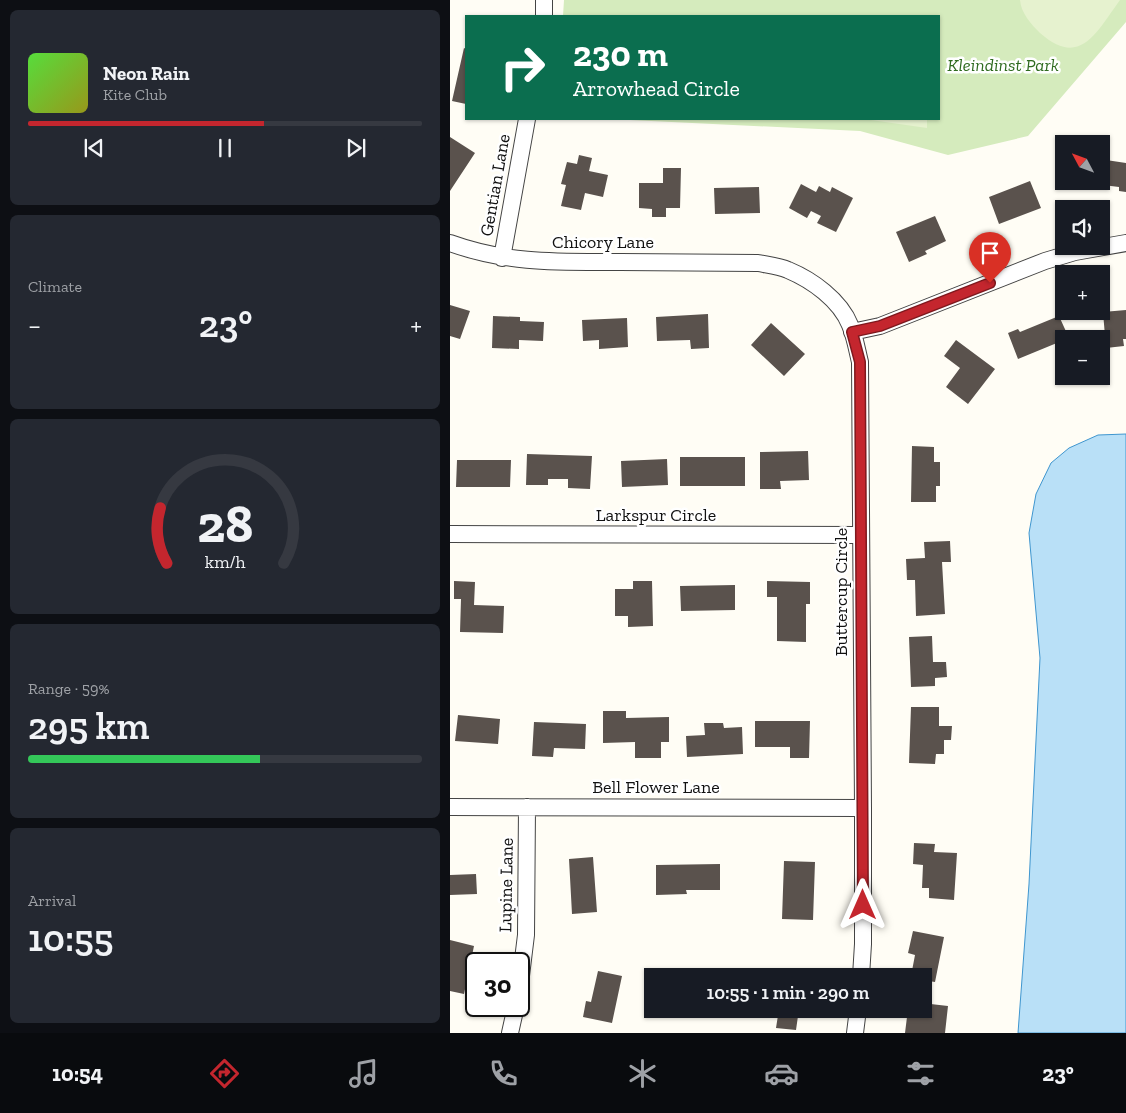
<!DOCTYPE html>
<meta charset="utf-8">
<style>
body{margin:0;font-family:"Zilla Slab",serif;background:#242831;color:#f1f3f6;height:100vh;display:flex;flex-direction:column;font-size:19px;white-space:nowrap}
*{box-sizing:border-box;margin:0}
p{font-size:16px;color:#9ea1a6}
.icon{flex:none;width:28px;height:28px;fill:none;stroke:currentColor;stroke-width:2;stroke-linecap:round;stroke-linejoin:round}
.map{position:relative;flex:1;overflow:hidden}
.details{display:flex;flex-direction:column;gap:10px;padding:10px;background:#0d0f14;width:450px}
.details>*{flex:none}
.banner{position:absolute;left:15px;top:15px;width:475px;height:105px;border-radius:0px;box-shadow:0 1px 4px #0004;background:#0b6e4f;color:#fff;overflow:hidden}
.needle{width:32px;rotate:311deg}
.buttons{position:absolute;left:605px;top:135px;display:grid;gap:10px}
.buttons a{display:grid;place-items:center;width:55px;height:55px;border-radius:0px;background:#171b24;box-shadow:0 1px 4px #0004;font-size:25px}
.speed{position:absolute;left:15px;top:952px;display:flex;gap:10px;font-size:25px;font-weight:700;text-align:center}
.speed>*{display:grid;place-content:center;width:65px;height:65px;border-radius:50%;background:#171b24;box-shadow:0 1px 4px #0004;line-height:1}
.speed .limit{border:2px solid #111;border-radius:8px;background:#fff;color:#111}
.pin{position:absolute;display:grid;place-items:center;width:42px;height:42px;color:#fff;margin:-51px -21px;border-radius:50% 50% 50% 0;rotate:-45deg;box-shadow:0 0 5px #0007}
.pin .icon{rotate:45deg}
.me{position:absolute;width:55px;margin:-28px;rotate:0deg;stroke-linejoin:round;filter:drop-shadow(0 0 4px #0008)}
.turn{display:flex;align-items:center;gap:18px;height:105px;padding:0 25px;font-size:22px}
.turn .icon{width:65px;height:65px;stroke-width:2.5}
.turn b{display:block;font-size:35px;line-height:42px}
.big{font-size:38px;font-weight:600;line-height:1.1}
.details .card{flex:1;display:flex;flex-direction:column;justify-content:center;gap:8px;min-width:0;padding:0 18px;border-radius:8px;background:#242831}
.details .dial{align-items:center;gap:0}
.dial svg{height:130px;overflow:visible;fill:none;stroke:#363941;stroke-width:7;stroke-linecap:round;text-anchor:middle}
.dial text{fill:#f1f3f6;stroke:none}
.song{display:flex;align-items:center;gap:15px}
.cover{width:60px;height:60px;border-radius:8px;background:linear-gradient(135deg,hsl(110 70% 55%),hsl(60 70% 35%))}
.played{height:5px;border-radius:2px;background:linear-gradient(90deg,#c4262e 60%,#363941 60%)}
.keys{display:flex;justify-content:space-around;direction:ltr}
.heat{display:flex;justify-content:space-between;align-items:center;font-size:28px;direction:ltr}
.charge{height:8px;border-radius:4px;background:linear-gradient(90deg,#34c759 59%,#363941 0)}
.trip{position:absolute;left:194px;top:968px;width:288px;height:50px;border-radius:0px;background:#171b24;box-shadow:0 1px 4px #0004;font-weight:600;line-height:50px;text-align:center}
.tabs{display:flex;height:80px;justify-content:space-around;align-items:center;background:#090b0e;color:#9ea1a6}
.tabs .icon{width:35px;height:35px}
.tabs .active{color:#c4262e}
.tabs b{font-size:22px;color:#f1f3f6}
main{display:flex;flex:1;min-height:0}
.map>svg:first-child{display:block}
.green{fill:#d5ebbd}
.pitch{fill:#e6f2cf}
.water{fill:#b9e0f7;stroke:#3f96cf}
.building{fill:#5a524d}
.lines{fill:none;stroke-linecap:round;stroke-linejoin:round}
.street-casing{stroke:#444;stroke-width:18}
.street{stroke:#fff;stroke-width:16}
.route-casing{stroke:#7f191e;stroke-width:12}
.route{stroke:#c4262e;stroke-width:9}
.labels{text-anchor:middle;stroke-width:5;stroke-linejoin:round;paint-order:stroke}
.park-label{font-size:18px;font-style:italic;fill:#2f6b1f;stroke:#fff}
.street-label{font-size:18px;fill:#111;stroke:#fff}
</style>
<main>
<section class="details">
<div class="card">
<div class="song"><i class="cover"></i><div><b>Neon Rain</b><p>Kite Club</p></div></div>
<div class="played"></div>
<div class="keys"><svg class="icon" aria-label="previous" viewBox="0 0 24 24"><path d="M18 5L8 12l10 7zM5 5v14"/></svg><svg class="icon" aria-label="pause" viewBox="0 0 24 24"><path d="M8 5v14M16 5v14"/></svg><svg class="icon" aria-label="next" viewBox="0 0 24 24"><path d="M6 5l10 7-10 7zM19 5v14"/></svg></div>
</div>
<div class="card"><p>Climate</p>
<div class="heat"><a>−</a><b class="big">23°</b><a>+</a></div>
</div>
<div class="card dial"><svg viewBox="0 0 100 80">
<path d="M14 69A42 42 0 1 1 86 69"/>
<path d="M14 69A42 42 0 0 1 10 35" stroke="#c4262e"/>
<text x="50" y="56" font-size="32" font-weight="700">28</text>
<text x="50" y="72" font-size="11">km/h</text>
</svg></div>
<div class="card"><p>Range · 59%</p><b class="big">295 km</b><div class="charge"></div></div>
<div class="card"><p>Arrival</p><b class="big">10:55</b></div>
</section>
<div class="map">
<svg width="676" height="1033" viewBox="0 0 676 1033">
<rect width="100%" height="100%" fill="#fffdf5"/>
<path class="green" d="M 114,0 L 676,0 L 676,22 L 578,136 L 498,155 L 410,131 L 160,119 L 489,119 L 489,16 L 113,16 Z"/>
<path class="pitch" d="M 570,0 L 670,0 C 647,31 631,69 590,33 C 581,24 571,13 570,0 Z
M 414,119 L 477,119 L 477,128 Z"/>
<path class="water" d="M 676,434 L 676,1033 L 568,1033 L 579,884 L 590,658 L 579,533 L 586,494 L 601,463 L 619,448 L 648,435 Z"/>
<path class="building" d="M 14,48 L 16,49 L 16,104 L 2,101 Z
M 0,137 L 25,153 L 0,191 Z
M 129,155 L 142,158 L 139,171 L 158,175 L 153,197 L 135,193 L 131,210 L 111,206 L 116,185 L 111,184 L 117,162 L 127,164 Z
M 656,160 L 676,163 L 676,192 L 669,191 L 669,187 L 653,185 Z
M 213,168 L 231,168 L 230,208 L 216,208 L 216,217 L 202,217 L 202,209 L 189,208 L 189,183 L 213,183 Z
M 580,181 L 591,208 L 549,224 L 539,197 Z
M 351,184 L 366,192 L 369,186 L 380,192 L 382,187 L 403,198 L 386,232 L 367,223 L 371,216 L 361,211 L 357,218 L 339,208 Z
M 309,187 L 310,213 L 265,214 L 264,188 Z
M 485,216 L 496,241 L 475,251 L 477,254 L 459,262 L 446,232 Z
M 0,305 L 20,311 L 10,339 L 0,336 Z
M 676,310 L 676,339 L 673,339 L 674,346 L 656,348 L 653,312 Z
M 258,314 L 259,348 L 241,349 L 240,340 L 207,341 L 206,317 Z
M 43,316 L 70,317 L 70,321 L 94,322 L 93,341 L 69,340 L 69,349 L 42,348 Z
M 609,316 L 619,338 L 568,359 L 558,333 L 568,329 L 570,332 Z
M 177,318 L 178,347 L 149,349 L 149,340 L 133,341 L 132,320 Z
M 321,323 L 355,354 L 334,376 L 301,345 Z
M 506,340 L 545,369 L 518,404 L 496,387 L 510,368 L 494,356 Z
M 462,446 L 484,447 L 484,462 L 490,462 L 490,486 L 486,486 L 486,502 L 461,502 Z
M 358,451 L 359,480 L 330,481 L 331,489 L 310,489 L 310,452 Z
M 77,454 L 142,456 L 140,489 L 118,488 L 118,479 L 98,479 L 98,485 L 76,485 Z
M 230,457 L 295,457 L 295,486 L 230,486 Z
M 217,459 L 218,485 L 172,487 L 171,461 Z
M 7,460 L 61,460 L 60,487 L 6,487 Z
M 500,541 L 501,562 L 492,562 L 495,614 L 466,616 L 465,580 L 457,580 L 456,559 L 475,558 L 474,542 Z
M 4,581 L 25,582 L 24,605 L 54,606 L 53,633 L 10,632 L 11,599 L 4,599 Z
M 183,581 L 202,581 L 203,626 L 178,627 L 178,616 L 165,616 L 165,589 L 183,589 Z
M 317,581 L 360,582 L 360,604 L 356,604 L 356,642 L 327,641 L 327,597 L 317,597 Z
M 285,585 L 285,610 L 231,611 L 230,586 Z
M 482,636 L 483,662 L 496,662 L 497,677 L 485,678 L 485,686 L 461,687 L 459,637 Z
M 461,707 L 489,707 L 489,726 L 502,726 L 501,740 L 494,740 L 494,754 L 486,754 L 485,764 L 459,763 Z
M 153,711 L 176,711 L 176,718 L 219,717 L 219,742 L 211,742 L 211,758 L 185,758 L 185,742 L 153,743 Z
M 8,715 L 50,719 L 48,744 L 5,741 Z
M 305,721 L 360,721 L 359,758 L 340,758 L 340,747 L 305,747 Z
M 84,722 L 136,724 L 135,749 L 104,748 L 103,757 L 82,756 Z
M 254,723 L 273,723 L 274,728 L 292,727 L 293,754 L 237,757 L 236,736 L 255,735 Z
M 464,843 L 485,844 L 484,852 L 507,853 L 504,900 L 479,898 L 479,888 L 472,888 L 473,865 L 463,864 Z
M 143,857 L 147,912 L 122,914 L 119,859 Z
M 334,861 L 365,862 L 363,920 L 332,919 Z
M 270,864 L 270,890 L 236,890 L 237,894 L 206,895 L 206,865 Z
M 26,874 L 27,894 L 0,895 L 0,875 Z
M 463,931 L 494,937 L 485,982 L 472,980 L 472,976 L 461,976 L 465,955 L 458,953 Z
M 0,940 L 24,946 L 14,994 L 0,991 Z
M 148,971 L 172,976 L 162,1023 L 133,1017 L 136,1001 L 141,1002 Z
M 472,1003 L 498,1006 L 495,1033 L 455,1033 L 458,1009 L 472,1009 Z
M 329,1009 L 349,1009 L 346,1030 L 326,1028 Z"/>
<g class="lines">
<defs>
<path id="street" d="M 94,16 L 94,0
M 0,243 C 58,264 109,262 170,262 C 216,262 262,263 308,263 C 318,265 329,266 338,270 C 362,280 390,300 400,325 C 405,337 407,350 410,362 L 413,808 L 413,944 L 411,976
M 52,258 L 77,119
M 402,332 L 430,326 L 595,261 L 625,252 L 676,243
M 0,534 L 411,535
M 0,807 L 413,808
M 69,992 L 76,935 L 77,807
M 60,1033 L 66,1006
M 405,1033 L 408,1009"/>
</defs>
<use href="#street" class="street-casing"/>
<use href="#street" class="street"/>
</g>
<g class="lines">
<defs>
<path id="route" d="M 413,905 L 410,362 L 402,332 L 430,326 L 540,283"/>
</defs>
<use href="#route" class="route-casing"/>
<use href="#route" class="route"/>
</g>
<g class="labels">
<g class="park-label">
<text x="553" y="71">Kleindinst Park</text>
</g>
<g class="street-label">
<text transform="translate(45 185) rotate(-80)" y="6">Gentian Lane</text>
<text x="153" y="248">Chicory Lane</text>
<text x="206" y="521">Larkspur Circle</text>
<text transform="translate(391 592) rotate(-90)" y="6">Buttercup Circle</text>
<text x="206" y="793">Bell Flower Lane</text>
<text transform="translate(56 885) rotate(-89)" y="6">Lupine Lane</text>
</g>
</g>
</svg>
<div class="buttons">
<a><svg class="needle" viewBox="-14 -14 28 28"><path d="M0-13l5 13h-10z" fill="#e53935"/><path d="M0 13l5-13h-10z" fill="#9ea1a6"/></svg></a>
<a><svg class="icon" aria-label="sound" viewBox="0 0 24 24"><path d="M4 9h4l5-4v14l-5-4H4zM17 9q2 3 0 6"/></svg></a>
<a>+</a>
<a>−</a>
</div>
<div class="speed"><div class="limit">30</div></div>
<div class="pin" style="left:540px;top:283px;background:#d93025"><svg class="icon" aria-label="arrive" viewBox="0 0 24 24"><path d="M6 21V4h12l-3 4 3 4H6"/></svg></div>
<svg class="me" style="left:413px;top:905px" viewBox="-20 -20 40 40"><path d="M0-17L14 15 0 8-14 15z" fill="#c4262e" stroke="#fff" stroke-width="4"/></svg>
<div class="trip">10:55 · 1 min · 290 m</div>
<div class="banner">
<div class="turn"><svg class="icon" aria-label="right" viewBox="0 0 24 24"><path d="M7 20v-9h11M14 6l5 5-5 5"/></svg><div><b>230 m</b>Arrowhead Circle</div></div>
</div>
</div>
</main>
<nav class="tabs">
<b>10:54</b>
<svg class="icon active" aria-label="directions" viewBox="0 0 24 24"><path d="M12 3l9 9-9 9-9-9zM9 14v-3h6M13 9l2 2-2 2"/></svg>
<svg class="icon" aria-label="music" viewBox="0 0 24 24"><path d="M9 18V5l10-2v13"/><circle cx="6" cy="18" r="3"/><circle cx="16" cy="16" r="3"/></svg>
<svg class="icon" aria-label="phone" viewBox="0 0 24 24"><path d="M5 4h4l2 5-3 2q2 4 5 5l2-3 5 2v4C11 20 4 13 5 4z"/></svg>
<svg class="icon" aria-label="climate" viewBox="0 0 24 24"><path d="M12 3v18M4 7l16 10M4 17L20 7"/></svg>
<svg class="icon" aria-label="car" viewBox="0 0 24 24"><path d="M5 17H2v-5l4-1 3-4h7l3 4 3 1v5h-3M9 17h6M6 11h13"/><circle cx="7" cy="17" r="2"/><circle cx="17" cy="17" r="2"/></svg>
<svg class="icon" aria-label="filters" viewBox="0 0 24 24"><path d="M4 7h16M4 17h16"/><circle cx="9" cy="7" r="2"/><circle cx="15" cy="17" r="2"/></svg>
<b>23°</b>
</nav>
